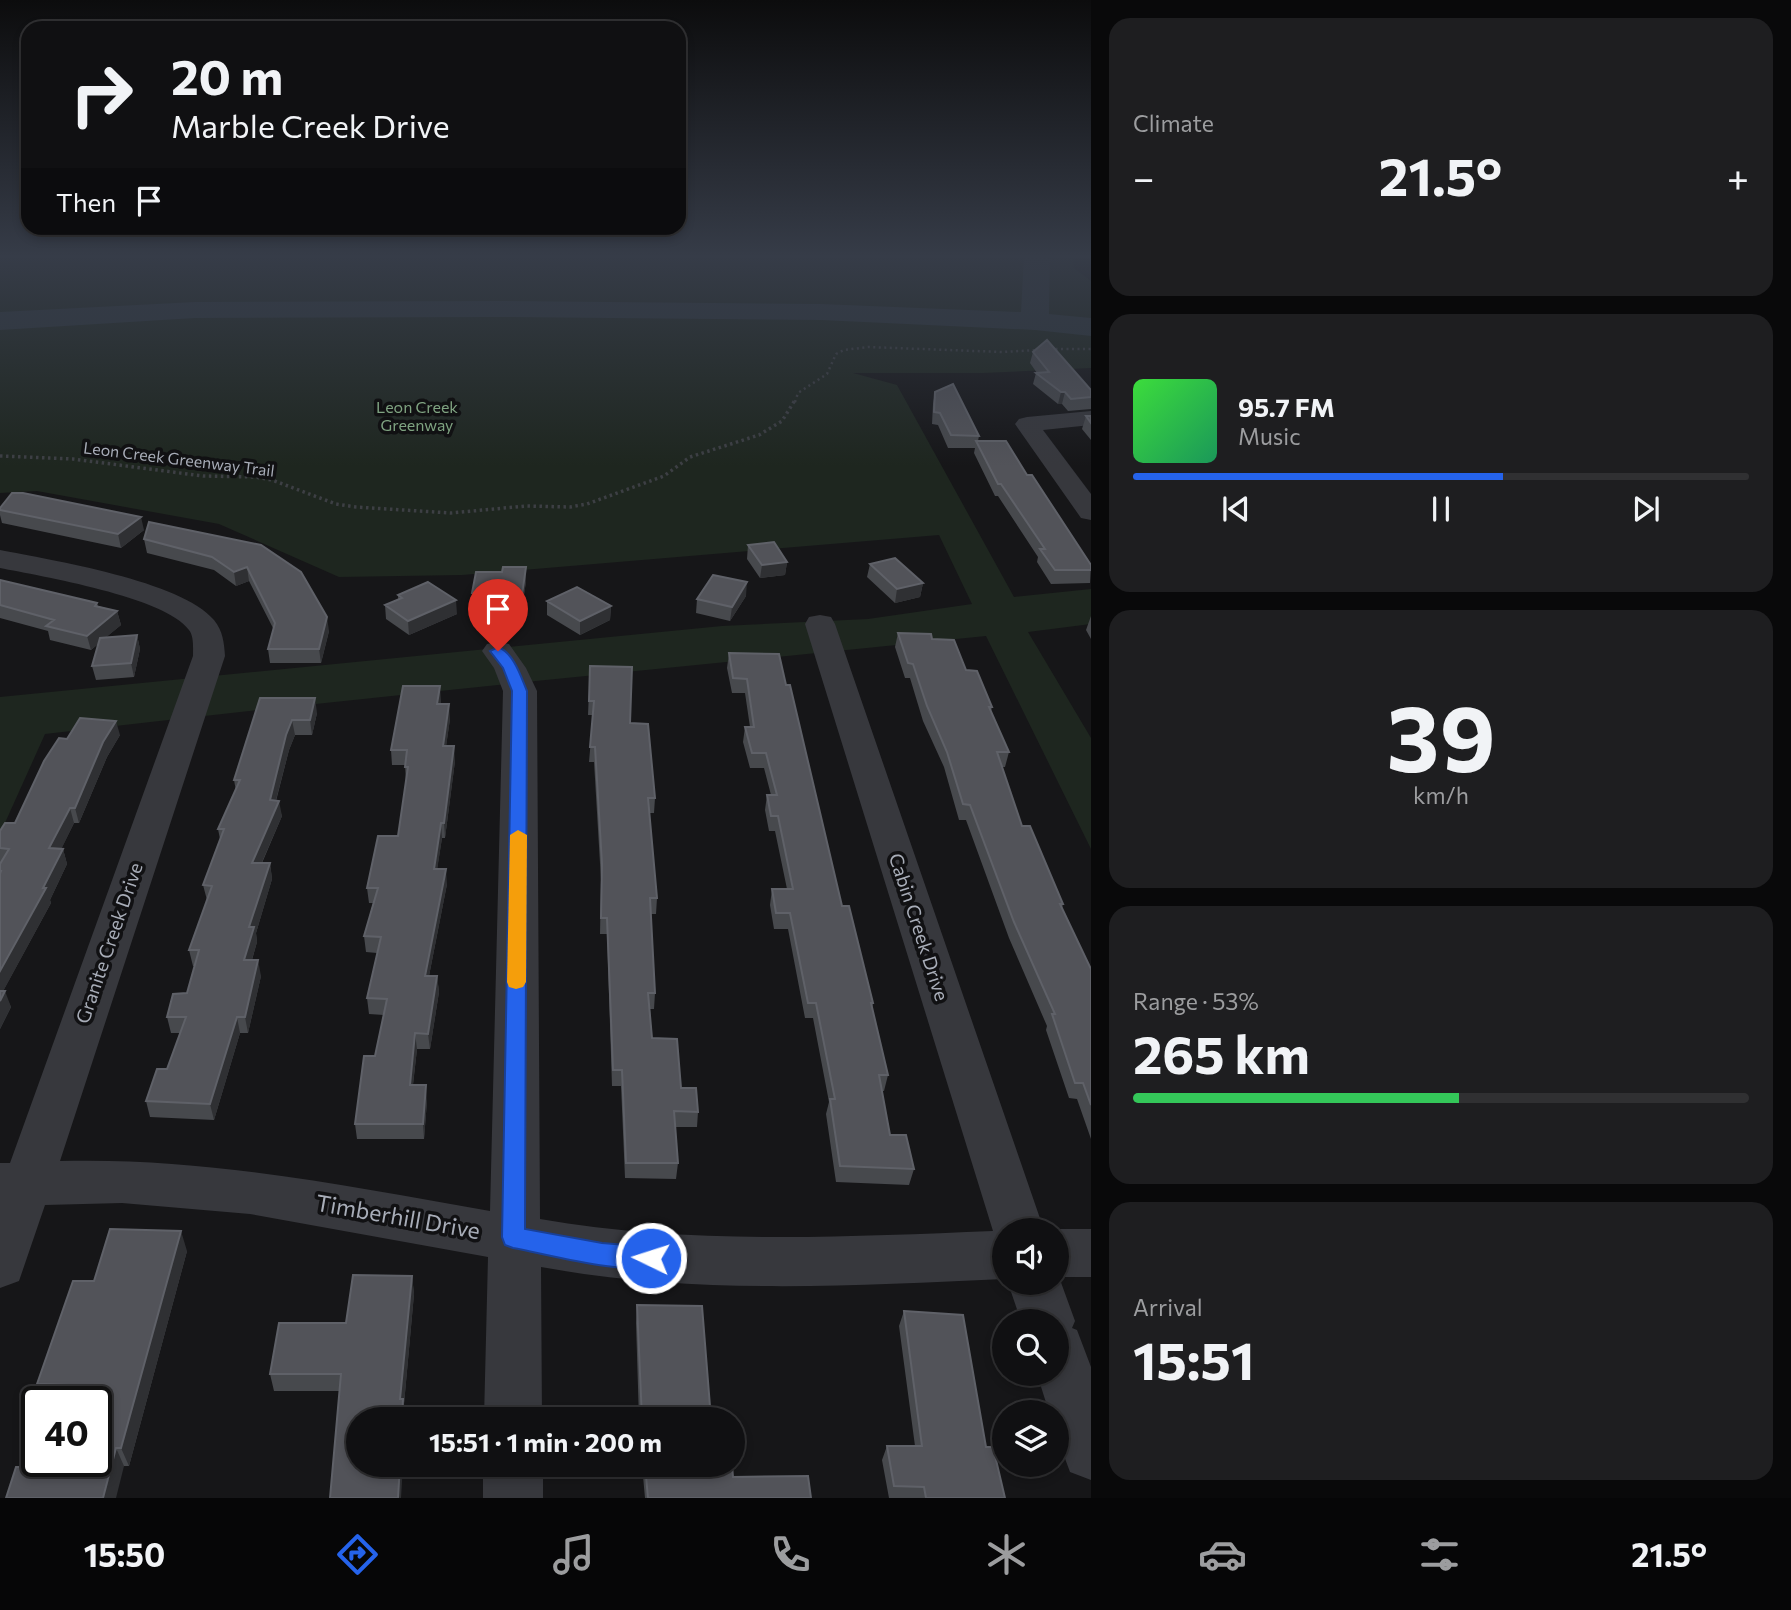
<!DOCTYPE html>
<meta charset="utf-8">
<style>
body{margin:0;font-family:Commissioner,sans-serif;background:#1e1e20;color:#f1f3f6;height:100vh;display:flex;flex-direction:column;font-size:26px;white-space:nowrap}
*{box-sizing:border-box;margin:0}
p{font-size:23px;color:#9c9d9f}
.icon{flex:none;width:38px;height:38px;fill:none;stroke:currentColor;stroke-width:2;stroke-linecap:round;stroke-linejoin:round}
.map{position:relative;flex:1;overflow:hidden}
.details{display:flex;flex-direction:column;gap:18px;padding:18px;background:#09090a;width:700px}
.details>*{flex:none}
.banner{position:absolute;left:21px;top:21px;width:665px;height:214px;border-radius:21px;box-shadow:0 4px 10px #0003,0 0 0 2px #303032;background:#101012;color:#f1f3f6;overflow:hidden}
.fabs{position:absolute;left:992px;top:1218px;display:grid;gap:14px}
.fabs a{display:grid;place-items:center;width:77px;height:77px;border-radius:50%;background:#101012;box-shadow:0 4px 10px #0003,0 0 0 2px #303032;font-size:35px}
.speed{position:absolute;left:21px;top:1386px;display:flex;gap:14px;font-size:35px;font-weight:700;text-align:center}
.speed>*{display:grid;place-content:center;width:91px;height:91px;border-radius:50%;background:#101012;box-shadow:0 4px 10px #0003,0 0 0 2px #303032;line-height:1}
.speed .limit{border:4px solid #111;border-radius:10px;background:#fff;color:#111}
.pin{position:absolute;display:grid;place-items:center;width:60px;height:60px;color:#fff;margin:-72px -30px;border-radius:50% 50% 50% 0;rotate:-45deg;box-shadow:0 0 7px #0007}
.pin .icon{rotate:45deg}
.me{position:absolute;width:77px;margin:-38px;rotate:274deg;stroke-linejoin:round;filter:drop-shadow(0 0 5px #0008)}
.turn{display:flex;align-items:center;gap:24px;height:147px;padding:0 35px;font-size:32px}
.turn .icon{width:91px;height:91px;stroke-width:2.5}
.turn b{display:block;font-size:49px;line-height:60px}
.then{display:flex;align-items:center;height:66px;padding:0 35px;background:#0003;gap:14px;font-size:26px}
.big{font-size:52px;font-weight:700;line-height:1.1}
.details .widget{flex:1;display:flex;flex-direction:column;justify-content:center;gap:10px;min-width:0;padding:0 24px;border-radius:21px;background:#1e1e20}
.details .dial{align-items:center;gap:0}
.dial b{font-size:91px;line-height:1}
.song{display:flex;align-items:center;gap:21px}
.cover{width:84px;height:84px;border-radius:10px;background:linear-gradient(135deg,hsl(120 70% 55%),hsl(150 70% 35%))}
.played{height:7px;border-radius:4px;background:linear-gradient(90deg,#2563eb 60%,#303032 60%)}
.keys{display:flex;justify-content:space-around;direction:ltr}
.heat{display:flex;justify-content:space-between;align-items:center;font-size:38px;direction:ltr}
.charge{height:10px;border-radius:5px;background:linear-gradient(90deg,#34c759 53%,#303032 0)}
.trip{position:absolute;left:346px;top:1407px;width:399px;height:70px;border-radius:35px;background:#101012;box-shadow:0 4px 10px #0003,0 0 0 2px #303032;font-weight:700;line-height:70px;text-align:center}
.dock{display:flex;height:112px;justify-content:space-around;align-items:center;background:#060607;color:#9c9d9f}
.dock .icon{width:49px;height:49px}
.dock .active{color:#2563eb}
.dock b{font-size:32px;color:#f1f3f6}
main{display:flex;flex:1;min-height:0}
.map>svg:first-child{display:block}
.green{fill:#1e261f}
.lines{fill:none;stroke-linecap:round;stroke-linejoin:round}
.river{fill:#2c353c;fill-rule:evenodd}
.path-far1{stroke:#3d3f44;stroke-width:2.5;stroke-dasharray:2 3.5;stroke-linecap:butt}
.path{stroke:#3d3f44;stroke-width:3.5;stroke-dasharray:2.5 3.5;stroke-linecap:butt}
.minor{fill:#37383d;fill-rule:evenodd}
.wall{fill:#47494d}
.shaded-wall{fill:#2f3033}
.building{fill:#525359;stroke:#5f6168;stroke-width:2}
.route{fill:#2563eb;stroke:#184099;stroke-width:2}
.slow{fill:#f59e0b}
.labels{text-anchor:middle;stroke-width:7;stroke-linejoin:round;paint-order:stroke}
.far-park-label{font-size:16px;fill:#7fa381;stroke:#111113}
.far-street-label{font-size:16px;fill:#a8adb8;stroke:#111113}
.street-label{font-size:19px;fill:#a8adb8;stroke:#111113}
.near-street-label{font-size:23px;fill:#a8adb8;stroke:#111113}
</style>
<main>
<div class="map">
<svg width="1091" height="1498" viewBox="0 0 1091 1498">
<rect width="100%" height="100%" fill="#161618"/>
<path class="green" d="M 0,256 L 1072,256 L 1074,268 L 1091,281 L 1091,368 L 983,373 L 853,373 L 897,385 L 1014,597 L 1091,589 L 1091,624 L 1028,632 L 1091,738 L 1091,849 L 986,636 C 672,668 358,697 45,734 L 0,834 L 0,697 L 722,626 L 868,619 L 972,604 L 939,535 L 462,575 L 339,577 L 219,524 L 37,491 L 0,493 Z"/>
<g class="lines">
<path class="river" d="M 1024,256 L 1050,256 L 1049,314 L 1091,318 L 1091,336 L 1035,330 L 821,320 L 502,317 L 195,318 L 0,330 L 0,312 L 195,302 L 502,301 L 821,304 L 1021,312 Z"/>
<path class="path-far1" d="M 1050,349 L 1091,349
M 795,402 L 798,393 L 827,374 L 836,354 L 844,350 L 868,347 L 1002,352 L 1038,350"/>
<path class="path" d="M 0,456 L 73,459 L 203,476 L 255,477 L 272,480 L 336,504 L 356,507 L 451,513 L 526,506 L 570,507 L 587,504 L 664,476 L 690,457 L 759,435 L 782,421 L 795,400"/>
<path class="minor" d="M 1091,411 L 1091,425 L 1043,430 L 1091,494 L 1091,520 L 1081,518 L 1015,424 L 1019,419 L 1027,417 Z
M 0,550 C 51,560 182,581 214,620 C 223,631 224,643 225,656 L 60,1161 C 205,1157 347,1186 490,1211 L 503,691 L 494,668 L 482,651 L 487,644 L 498,642 L 509,644 L 526,668 L 537,691 L 540,1219 C 690,1245 842,1237 993,1231 L 805,624 L 809,617 L 820,615 L 831,617 L 835,624 L 1044,1230 L 1004,1230 L 1004,1279 C 849,1286 694,1295 541,1267 L 542,1419 L 484,1419 L 488,1257 L 250,1214 L 122,1203 L 45,1205 L 19,1281 L 0,1288 L 0,1163 L 10,1163 L 193,656 C 193,648 194,636 189,630 C 166,597 40,576 0,568 Z
M 1057,1229 L 1091,1229 L 1091,1277 L 1059,1277 L 1075,1321 L 1072,1328 L 1077,1330 L 1091,1367 L 1091,1480 L 1070,1472 L 1057,1437 L 1057,1412 L 1049,1412 L 1037,1374 L 1057,1374 L 1057,1321 L 1021,1321 L 1008,1283 L 1057,1283 L 1057,1230 L 1054,1230 Z
M 483,1465 L 543,1465 L 543,1498 L 483,1498 Z"/>
</g>
<path class="wall" d="M 1033,352 L 1091,390 L 1091,409 L 1068,411 L 1062,404 L 1058,404 L 1033,384 L 1036,373 L 1037,373 L 1030,363 Z
M 935,392 L 979,436 L 978,441 L 1027,475 L 1091,565 L 1090,583 L 1051,584 L 1037,562 L 1038,557 L 998,496 L 995,496 L 974,453 L 975,448 L 948,448 L 938,425 L 932,424 L 933,404 Z
M 1086,416 L 1091,416 L 1091,440 L 1082,429 Z
M 0,508 L 144,530 L 121,548 L 2,523 L 0,515 Z
M 144,539 L 261,545 L 329,631 L 321,663 L 270,663 L 268,649 L 274,630 L 249,581 L 236,586 L 214,570 L 147,553 Z
M 748,545 L 787,562 L 785,575 L 760,578 L 747,559 Z
M 870,564 L 923,583 L 920,597 L 895,603 L 867,577 Z
M 0,580 L 97,603 L 98,606 L 117,611 L 121,625 L 106,637 L 137,635 L 140,649 L 134,677 L 96,680 L 92,666 L 98,644 L 91,650 L 50,640 L 48,631 L 0,618 Z
M 526,581 L 522,609 L 472,607 L 472,593 Z
M 398,595 L 457,614 L 409,635 L 386,619 L 385,605 L 398,600 Z
M 746,596 L 730,621 L 696,613 L 697,599 Z
M 547,601 L 611,606 L 610,620 L 580,635 L 547,615 Z
M 1091,616 L 1091,639 L 1086,630 Z
M 898,633 L 932,639 L 966,670 L 992,707 L 991,711 L 1009,752 L 1005,767 L 1002,767 L 1022,826 L 1063,904 L 1062,908 L 1091,969 L 1091,1139 L 1077,1099 L 1069,1098 L 1046,1030 L 1047,1026 L 1009,938 L 966,820 L 959,820 L 944,767 L 923,721 L 910,678 L 905,678 L 895,647 Z
M 729,653 L 786,685 L 842,906 L 873,1003 L 872,1008 L 888,1075 L 884,1091 L 882,1091 L 890,1135 L 914,1169 L 909,1185 L 836,1182 L 826,1114 L 829,1102 L 813,1018 L 805,1018 L 788,929 L 774,929 L 770,905 L 772,889 L 787,889 L 775,831 L 769,831 L 765,810 L 767,795 L 771,795 L 764,768 L 750,768 L 743,742 L 745,727 L 750,727 L 745,693 L 732,693 L 727,668 Z
M 590,666 L 630,723 L 655,798 L 654,813 L 649,813 L 657,898 L 656,914 L 651,914 L 655,993 L 654,1009 L 650,1009 L 652,1038 L 681,1088 L 698,1112 L 697,1127 L 675,1127 L 678,1163 L 676,1179 L 625,1178 L 621,1086 L 612,1086 L 607,934 L 600,934 L 601,880 L 594,762 L 589,762 L 593,715 L 588,715 Z
M 260,698 L 317,713 L 312,735 L 295,735 L 289,750 L 276,801 L 282,816 L 262,863 L 270,863 L 272,879 L 256,933 L 257,942 L 252,960 L 261,976 L 248,1033 L 240,1033 L 214,1120 L 150,1117 L 146,1101 L 167,1069 L 180,1033 L 171,1033 L 167,1017 L 187,993 L 195,966 L 193,966 L 189,950 L 207,900 L 203,885 L 220,839 L 218,829 L 236,791 L 234,780 Z
M 441,701 L 440,704 L 450,719 L 446,746 L 455,761 L 445,838 L 442,838 L 437,869 L 447,884 L 429,976 L 437,976 L 439,992 L 430,1049 L 417,1049 L 413,1085 L 427,1101 L 424,1139 L 357,1139 L 355,1124 L 375,1056 L 384,1015 L 369,1014 L 367,998 L 377,953 L 366,952 L 364,936 L 373,903 L 369,903 L 367,888 L 398,836 L 406,782 L 405,765 L 392,765 L 391,750 Z
M 120,735 L 107,757 L 79,823 L 74,823 L 61,849 L 63,849 L 67,864 L 50,900 L 51,903 L 3,991 L 11,1007 L 0,1029 L 0,831 L 15,823 L 67,739 Z
M 187,1251 L 129,1466 L 42,1467 L 96,1402 L 46,1402 L 37,1384 L 94,1281 Z
M 412,1276 L 414,1294 L 404,1404 L 405,1416 L 339,1391 L 274,1391 L 270,1374 L 346,1323 Z
M 637,1305 L 711,1419 L 639,1419 L 636,1323 Z
M 904,1311 L 986,1447 L 1005,1498 L 889,1498 L 882,1460 L 887,1446 L 915,1446 L 899,1326 Z
M 642,1465 L 732,1465 L 733,1477 L 811,1498 L 645,1498 Z"/>
<path class="shaded-wall" d="M 1061,392 L 1065,392 L 1062,404 L 1058,404 Z
M 141,517 L 144,530 L 121,548 L 118,534 Z
M 787,562 L 785,575 L 760,578 L 762,565 Z
M 247,567 L 249,581 L 236,586 L 234,572 Z
M 526,567 L 526,581 L 522,609 L 522,595 Z
M 747,582 L 746,596 L 730,621 L 732,607 Z
M 923,583 L 920,597 L 895,603 L 897,589 Z
M 456,600 L 457,614 L 409,635 L 408,621 Z
M 611,606 L 610,620 L 580,635 L 580,621 Z
M 117,611 L 121,625 L 91,650 L 87,636 Z
M 327,617 L 329,631 L 321,663 L 319,649 Z
M 137,635 L 140,649 L 134,677 L 131,663 Z
M 440,686 L 441,701 L 438,719 L 437,704 Z
M 315,698 L 317,713 L 312,735 L 310,720 Z
M 449,704 L 450,719 L 444,761 L 443,746 Z
M 292,720 L 295,735 L 289,750 L 272,815 L 270,800 L 286,735 Z
M 116,721 L 120,735 L 107,757 L 79,823 L 75,808 L 103,742 Z
M 454,746 L 455,761 L 445,838 L 444,823 Z
M 279,801 L 282,816 L 255,878 L 252,863 Z
M 70,808 L 74,823 L 54,864 L 49,848 Z
M 441,823 L 442,838 L 435,884 L 434,869 Z
M 63,849 L 67,864 L 50,900 L 51,903 L 0,997 L 0,971 Z
M 270,863 L 272,879 L 256,933 L 257,942 L 247,976 L 244,960 L 249,927 Z
M 446,869 L 447,884 L 426,991 L 425,976 Z
M 258,960 L 261,976 L 248,1033 L 245,1017 Z
M 437,976 L 439,992 L 430,1049 L 428,1034 Z
M 5,991 L 11,1007 L 0,1029 L 0,1001 Z
M 237,1017 L 240,1033 L 214,1120 L 210,1104 Z
M 415,1033 L 417,1049 L 411,1101 L 410,1085 Z
M 426,1085 L 427,1101 L 424,1139 L 423,1124 Z
M 181,1231 L 187,1251 L 129,1466 L 121,1448 Z
M 412,1276 L 414,1294 L 404,1404 L 405,1419 L 402,1419 L 400,1399 Z
M 116,1448 L 124,1466 L 116,1498 L 103,1498 Z
M 400,1465 L 403,1465 L 401,1498 L 398,1498 Z"/>
<path class="building" d="M 1047,340 L 1091,390 L 1091,397 L 1071,399 L 1065,392 L 1061,392 L 1036,373 L 1049,372 L 1033,352 Z
M 953,384 L 979,436 L 951,435 L 940,413 L 934,412 L 935,392 Z
M 1086,416 L 1091,416 L 1091,423 Z
M 976,441 L 1006,441 L 1027,475 L 1032,475 L 1091,565 L 1091,570 L 1055,570 L 1040,549 L 1045,549 L 1001,484 L 998,484 Z
M 12,493 L 23,493 L 141,517 L 118,534 L 0,510 L 0,508 Z
M 149,522 L 261,545 L 301,572 L 327,617 L 319,649 L 268,649 L 275,623 L 247,567 L 234,572 L 212,557 L 144,539 Z
M 774,542 L 787,562 L 762,565 L 748,545 Z
M 895,558 L 923,583 L 897,589 L 870,564 Z
M 503,567 L 526,567 L 522,595 L 472,593 L 476,572 L 502,572 Z
M 713,575 L 747,582 L 732,607 L 697,599 Z
M 0,580 L 97,603 L 95,606 L 117,611 L 87,636 L 46,626 L 54,620 L 0,605 Z
M 428,582 L 456,600 L 408,621 L 385,605 L 402,598 L 398,595 Z
M 577,587 L 611,606 L 580,621 L 547,601 Z
M 898,633 L 931,634 L 932,639 L 954,640 L 966,670 L 977,671 L 992,707 L 989,707 L 1009,752 L 997,752 L 1022,826 L 1030,826 L 1063,904 L 1060,904 L 1091,969 L 1091,1105 L 1083,1083 L 1075,1083 L 1052,1014 L 1055,1014 L 1014,922 L 970,805 L 963,804 L 947,752 L 927,706 L 913,664 L 908,663 Z
M 137,635 L 131,663 L 92,666 L 100,638 Z
M 729,653 L 779,654 L 786,685 L 790,685 L 842,906 L 849,906 L 873,1003 L 871,1003 L 888,1075 L 879,1075 L 890,1135 L 906,1135 L 914,1169 L 840,1166 L 830,1099 L 835,1099 L 816,1003 L 808,1003 L 790,913 L 776,913 L 772,889 L 793,889 L 778,816 L 771,816 L 767,795 L 777,795 L 766,753 L 752,753 L 745,727 L 754,727 L 747,679 L 733,678 Z
M 590,666 L 632,667 L 630,723 L 648,724 L 655,798 L 648,798 L 657,898 L 650,898 L 655,993 L 648,993 L 652,1038 L 677,1039 L 681,1088 L 696,1088 L 698,1112 L 674,1111 L 678,1163 L 626,1163 L 622,1070 L 613,1070 L 607,918 L 601,918 L 602,864 L 595,747 L 590,747 L 594,701 L 589,701 Z
M 403,686 L 440,686 L 437,704 L 449,704 L 443,746 L 454,746 L 444,823 L 441,823 L 434,869 L 446,869 L 425,976 L 437,976 L 428,1034 L 415,1033 L 410,1085 L 426,1085 L 423,1124 L 355,1124 L 364,1056 L 375,1056 L 387,999 L 367,998 L 381,937 L 364,936 L 378,888 L 367,888 L 378,836 L 398,836 L 408,767 L 405,767 L 407,750 L 391,750 Z
M 260,698 L 315,698 L 310,720 L 292,720 L 286,735 L 270,800 L 279,801 L 252,863 L 270,863 L 249,927 L 254,927 L 244,960 L 258,960 L 245,1017 L 237,1017 L 210,1104 L 146,1101 L 157,1069 L 167,1069 L 186,1017 L 167,1017 L 173,994 L 187,993 L 199,950 L 189,950 L 212,886 L 203,885 L 224,829 L 218,829 L 240,780 L 234,780 Z
M 80,718 L 116,721 L 103,742 L 75,808 L 70,808 L 49,848 L 63,849 L 43,888 L 46,888 L 0,971 L 0,874 L 1,871 L 0,871 L 0,864 L 9,849 L 0,848 L 0,831 L 5,823 L 15,823 L 44,761 L 59,738 L 67,739 Z
M 0,991 L 5,991 L 0,1001 Z
M 110,1229 L 181,1231 L 121,1448 L 116,1448 L 103,1498 L 6,1498 L 16,1467 L 42,1467 L 44,1461 L 96,1461 L 96,1402 L 63,1402 L 68,1385 L 37,1384 L 73,1281 L 94,1281 Z
M 353,1275 L 412,1276 L 400,1399 L 403,1399 L 402,1419 L 359,1419 L 359,1465 L 400,1465 L 398,1498 L 330,1498 L 341,1374 L 270,1374 L 279,1323 L 346,1323 Z
M 637,1305 L 702,1306 L 711,1419 L 642,1419 Z
M 904,1311 L 963,1315 L 986,1447 L 993,1447 L 1005,1498 L 926,1498 L 924,1487 L 894,1486 L 887,1446 L 922,1446 Z
M 645,1465 L 732,1465 L 733,1477 L 808,1476 L 811,1498 L 648,1498 Z"/>
<linearGradient id="sky" x2="0" y2="1"><stop stop-color="#0c0c0d"/><stop offset="0.55" stop-color="#363c48"/><stop offset="1" stop-color="#363c48" stop-opacity="0"/></linearGradient>
<rect width="1091" height="466" fill="url(#sky)"/>
<path class="route" d="M 498,647 C 514,653 521,677 527,691 L 525,1229 L 602,1243 L 651,1247 L 659,1250 L 663,1258 L 659,1265 C 629,1277 547,1254 513,1248 L 505,1245 L 502,1237 L 512,691 L 503,668 L 490,651 Z"/>
<path class="slow" d="M 518,830 L 527,835 L 526,982 L 523,987 L 516,989 L 509,987 L 507,982 L 510,835 Z"/>
<g class="labels">
<g class="far-park-label">
<text x="417" y="413">Leon Creek<tspan x="417" dy="18">Greenway</tspan></text>
</g>
<g class="far-street-label">
<text transform="translate(179 459) rotate(7)" y="6">Leon Creek Greenway Trail</text>
</g>
<g class="street-label">
<text transform="translate(919 927) rotate(72)" y="7">Cabin Creek Drive</text>
<text transform="translate(109 943) rotate(-71)" y="7">Granite Creek Drive</text>
</g>
<g class="near-street-label">
<text transform="translate(398 1217) rotate(10)" y="8">Timberhill Drive</text>
</g>
</g>
</svg>
<div class="fabs">
<a><svg class="icon" aria-label="sound" viewBox="0 0 24 24"><path d="M4 9h4l5-4v14l-5-4H4zM17 9q2 3 0 6"/></svg></a>
<a><svg class="icon" aria-label="search" viewBox="0 0 24 24"><circle cx="10" cy="10" r="6"/><path d="M15 15l6 6"/></svg></a>
<a><svg class="icon" aria-label="layers" viewBox="0 0 24 24"><path d="M12 4l9 5-9 5-9-5zM3 14l9 5 9-5"/></svg></a>
</div>
<div class="speed"><div class="limit">40</div></div>
<div class="pin" style="left:498px;top:651px;background:#d93025"><svg class="icon" aria-label="arrive" viewBox="0 0 24 24"><path d="M6 21V4h12l-3 4 3 4H6"/></svg></div>
<svg class="me" style="left:651px;top:1258px" viewBox="-20 -20 40 40"><circle r="17" fill="#2563eb" stroke="#fff" stroke-width="3"/><path d="M0-11L8 9 0 5-8 9z" fill="#fff"/></svg>
<div class="trip">15:51 · 1 min · 200 m</div>
<div class="banner">
<div class="turn"><svg class="icon" aria-label="right" viewBox="0 0 24 24"><path d="M7 20v-9h11M14 6l5 5-5 5"/></svg><div><b>20 m</b>Marble Creek Drive</div></div>
<div class="then">Then<svg class="icon" aria-label="arrive" viewBox="0 0 24 24"><path d="M6 21V4h12l-3 4 3 4H6"/></svg></div>
</div>
</div>
<section class="details">
<div class="widget"><p>Climate</p>
<div class="heat"><a>−</a><b class="big">21.5°</b><a>+</a></div>
</div>
<div class="widget">
<div class="song"><i class="cover"></i><div><b>95.7 FM</b><p>Music</p></div></div>
<div class="played"></div>
<div class="keys"><svg class="icon" aria-label="previous" viewBox="0 0 24 24"><path d="M18 5L8 12l10 7zM5 5v14"/></svg><svg class="icon" aria-label="pause" viewBox="0 0 24 24"><path d="M8 5v14M16 5v14"/></svg><svg class="icon" aria-label="next" viewBox="0 0 24 24"><path d="M6 5l10 7-10 7zM19 5v14"/></svg></div>
</div>
<div class="widget dial"><b>39</b><p>km/h</p></div>
<div class="widget"><p>Range · 53%</p><b class="big">265 km</b><div class="charge"></div></div>
<div class="widget"><p>Arrival</p><b class="big">15:51</b></div>
</section>
</main>
<nav class="dock">
<b>15:50</b>
<svg class="icon active" aria-label="directions" viewBox="0 0 24 24"><path d="M12 3l9 9-9 9-9-9zM9 14v-3h6M13 9l2 2-2 2"/></svg>
<svg class="icon" aria-label="music" viewBox="0 0 24 24"><path d="M9 18V5l10-2v13"/><circle cx="6" cy="18" r="3"/><circle cx="16" cy="16" r="3"/></svg>
<svg class="icon" aria-label="phone" viewBox="0 0 24 24"><path d="M5 4h4l2 5-3 2q2 4 5 5l2-3 5 2v4C11 20 4 13 5 4z"/></svg>
<svg class="icon" aria-label="climate" viewBox="0 0 24 24"><path d="M12 3v18M4 7l16 10M4 17L20 7"/></svg>
<svg class="icon" aria-label="car" viewBox="0 0 24 24"><path d="M5 17H2v-5l4-1 3-4h7l3 4 3 1v5h-3M9 17h6M6 11h13"/><circle cx="7" cy="17" r="2"/><circle cx="17" cy="17" r="2"/></svg>
<svg class="icon" aria-label="filters" viewBox="0 0 24 24"><path d="M4 7h16M4 17h16"/><circle cx="9" cy="7" r="2"/><circle cx="15" cy="17" r="2"/></svg>
<b>21.5°</b>
</nav>
